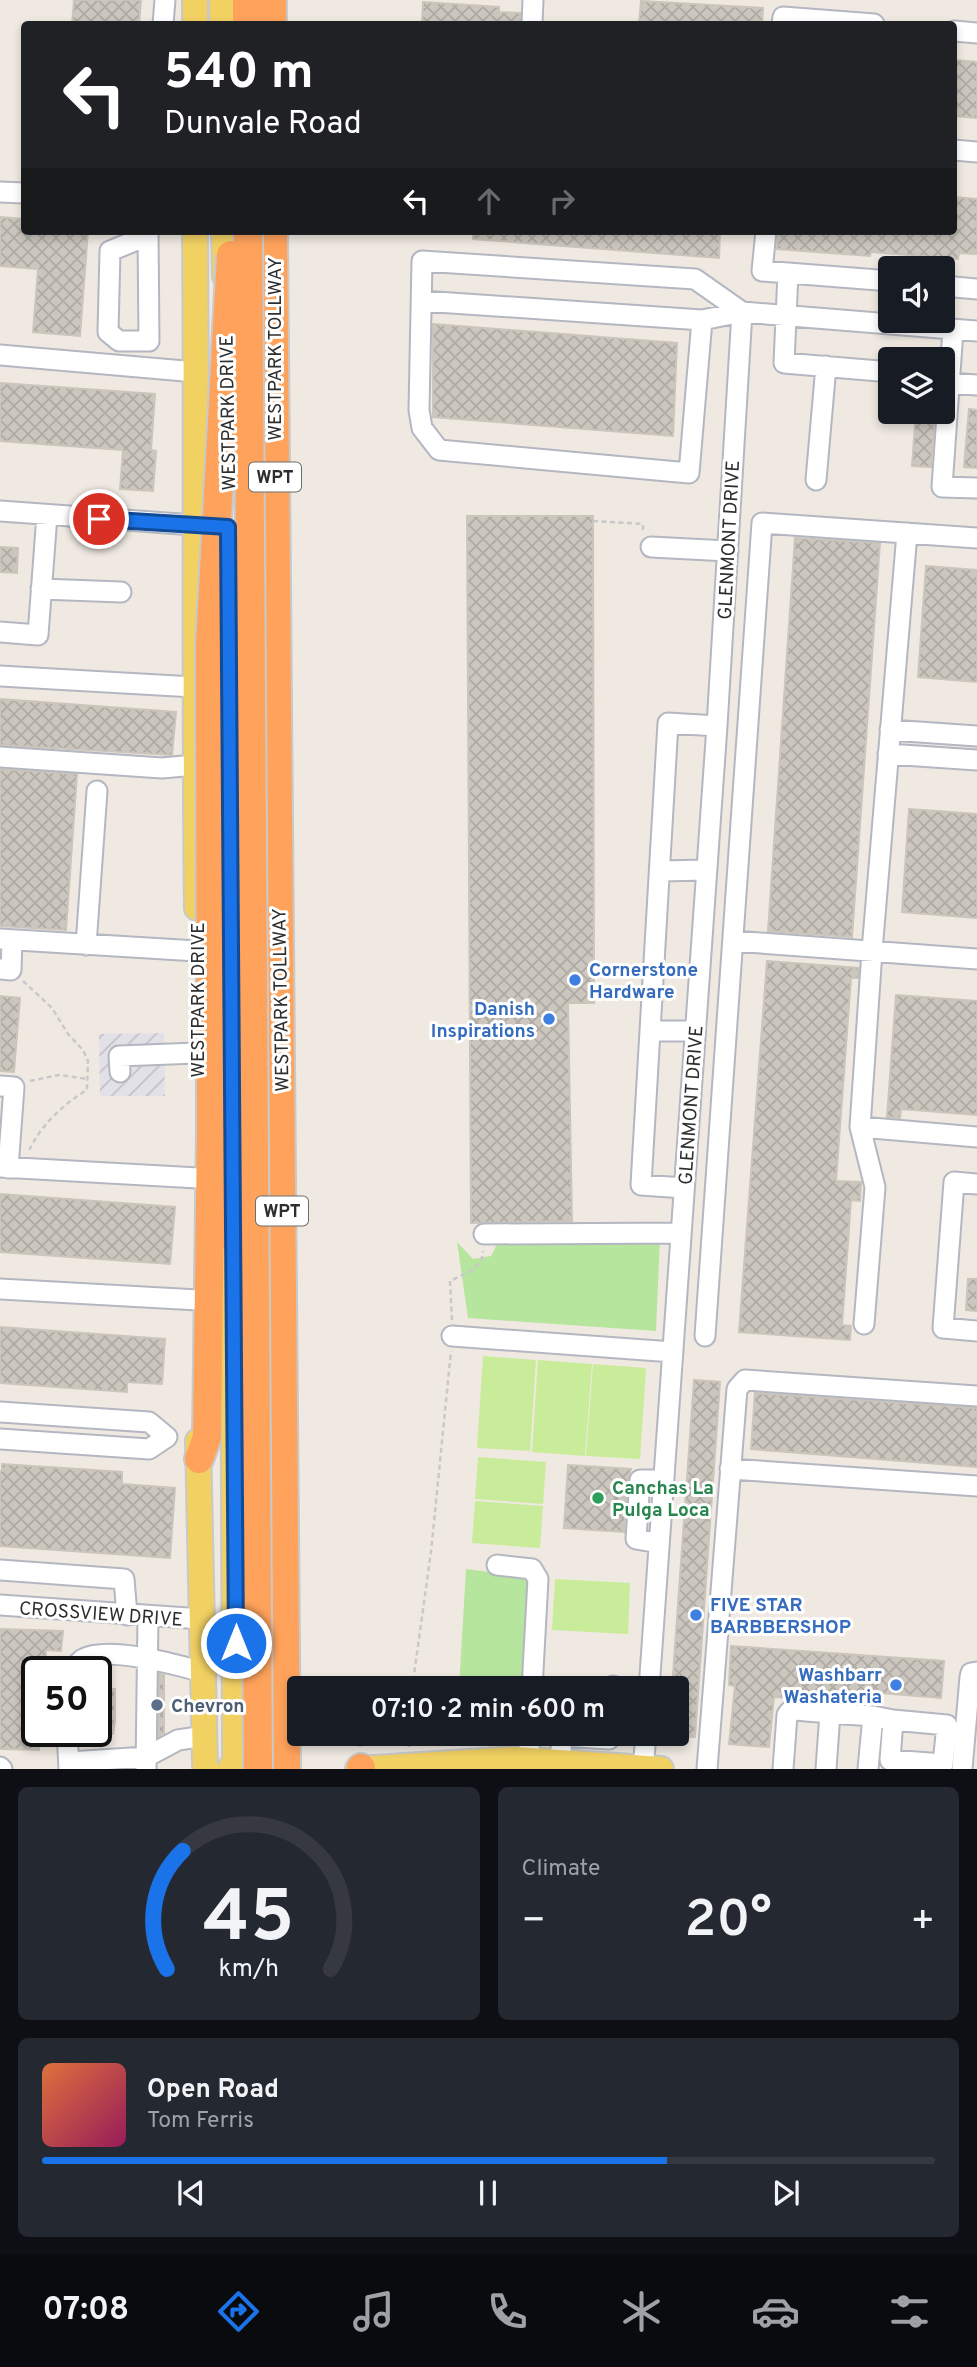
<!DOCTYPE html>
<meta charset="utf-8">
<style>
body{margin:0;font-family:Overpass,sans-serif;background:#242831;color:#f1f3f6;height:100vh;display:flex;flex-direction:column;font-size:26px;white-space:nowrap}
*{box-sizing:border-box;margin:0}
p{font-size:23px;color:#9ea1a6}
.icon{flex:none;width:38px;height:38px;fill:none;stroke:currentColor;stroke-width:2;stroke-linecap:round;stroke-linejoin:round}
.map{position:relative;height:1769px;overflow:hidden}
.side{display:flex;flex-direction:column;gap:18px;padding:18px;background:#0d0f14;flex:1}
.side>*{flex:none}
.guide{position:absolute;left:21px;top:21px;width:936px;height:214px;border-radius:7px;box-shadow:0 4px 10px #0003;background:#202124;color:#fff;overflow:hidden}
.fabs{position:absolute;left:878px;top:256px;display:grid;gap:14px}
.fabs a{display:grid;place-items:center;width:77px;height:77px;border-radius:7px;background:#171b24;box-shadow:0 4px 10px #0003;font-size:35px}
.speed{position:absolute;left:21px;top:1656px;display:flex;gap:14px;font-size:35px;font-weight:700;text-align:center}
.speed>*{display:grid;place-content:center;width:91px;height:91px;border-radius:50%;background:#171b24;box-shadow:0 4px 10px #0003;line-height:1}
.speed .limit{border:4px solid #111;border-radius:10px;background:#fff;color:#111}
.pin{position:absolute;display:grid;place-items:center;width:60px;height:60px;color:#fff;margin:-30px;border:4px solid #fff;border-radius:50%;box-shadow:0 2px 7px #0007}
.me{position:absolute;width:77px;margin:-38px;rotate:0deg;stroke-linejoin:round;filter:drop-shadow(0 0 5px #0008)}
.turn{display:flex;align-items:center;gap:24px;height:147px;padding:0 28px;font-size:32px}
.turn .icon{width:91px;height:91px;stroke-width:2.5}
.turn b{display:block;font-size:49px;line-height:60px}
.lanes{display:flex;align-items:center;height:66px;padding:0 28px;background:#0003;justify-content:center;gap:35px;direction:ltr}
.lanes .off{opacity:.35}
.big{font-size:52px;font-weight:600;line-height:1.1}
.side .tile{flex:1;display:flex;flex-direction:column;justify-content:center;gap:10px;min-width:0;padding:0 24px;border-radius:10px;background:#242831}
.side .dial{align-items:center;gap:0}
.dial svg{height:182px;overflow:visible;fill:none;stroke:#363941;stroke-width:7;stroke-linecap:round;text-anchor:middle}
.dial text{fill:#f1f3f6;stroke:none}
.song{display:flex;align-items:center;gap:21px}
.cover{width:84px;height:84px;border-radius:10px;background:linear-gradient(135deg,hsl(20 70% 55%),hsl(330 70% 35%))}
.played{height:7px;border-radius:4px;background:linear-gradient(90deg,#1a73e8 70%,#363941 70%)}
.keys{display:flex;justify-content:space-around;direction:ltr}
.heat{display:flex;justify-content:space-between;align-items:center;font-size:38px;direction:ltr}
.side .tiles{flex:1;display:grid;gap:18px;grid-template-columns:1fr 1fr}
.tile:last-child{grid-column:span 2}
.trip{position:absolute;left:287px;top:1676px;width:402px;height:70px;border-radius:7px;background:#171b24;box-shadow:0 4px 10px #0003;font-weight:600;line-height:70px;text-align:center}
.tab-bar{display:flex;height:112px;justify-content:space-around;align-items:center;background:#090b0e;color:#9ea1a6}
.tab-bar .icon{width:49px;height:49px}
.tab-bar .active{color:#1a73e8}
.tab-bar b{font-size:32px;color:#f1f3f6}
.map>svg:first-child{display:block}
.industrial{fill:url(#industrial-furrows)}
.grass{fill:#b6e59e}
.pitch{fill:#c9ec9a}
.building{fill:url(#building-cross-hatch);stroke:#cbc5ba;stroke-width:2}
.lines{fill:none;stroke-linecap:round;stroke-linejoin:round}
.minor-casing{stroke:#b4b7c1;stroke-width:23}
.major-casing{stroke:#c9c9c9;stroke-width:28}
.highway-casing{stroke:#c9c9c9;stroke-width:32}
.path{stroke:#c9c9c9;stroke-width:2.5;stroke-dasharray:5 3.5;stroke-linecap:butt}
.minor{stroke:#fff;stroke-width:19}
.major{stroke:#f2d163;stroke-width:24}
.highway{stroke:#ffa35c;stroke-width:28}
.highway-bridge-casing{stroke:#c9c9c9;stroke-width:32;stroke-linecap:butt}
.highway-bridge{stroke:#ffa35c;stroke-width:28}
.route-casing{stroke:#114b97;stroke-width:18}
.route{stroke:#1a73e8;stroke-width:12}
.shop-dot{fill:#3f7fe0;stroke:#fff;stroke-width:2.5}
.leisure-dot{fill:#2e9e5b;stroke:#fff;stroke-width:2.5}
.service-dot{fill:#5c6f8a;stroke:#fff;stroke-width:2.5}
.labels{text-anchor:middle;stroke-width:6;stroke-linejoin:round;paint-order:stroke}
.shield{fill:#fff;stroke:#6d6d6d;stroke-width:2}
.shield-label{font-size:18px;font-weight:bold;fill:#2e2e2e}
.street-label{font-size:19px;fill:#2e2e2e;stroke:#fff}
.shop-label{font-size:19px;font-weight:bold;fill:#366cbe;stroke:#fff;text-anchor:start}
.leisure-label{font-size:19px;font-weight:bold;fill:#27864d;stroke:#fff;text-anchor:start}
.service-label{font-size:19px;font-weight:bold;fill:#4e5e75;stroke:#fff;text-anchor:start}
</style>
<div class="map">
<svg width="977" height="1769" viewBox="0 0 977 1769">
<defs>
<pattern id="industrial-furrows" width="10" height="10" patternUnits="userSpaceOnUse" patternTransform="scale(1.75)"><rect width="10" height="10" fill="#e3e1e8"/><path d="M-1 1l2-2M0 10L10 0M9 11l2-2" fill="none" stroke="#c3c1c7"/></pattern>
<pattern id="building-cross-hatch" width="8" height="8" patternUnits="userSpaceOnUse" patternTransform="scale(1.75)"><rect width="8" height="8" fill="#cbc7bf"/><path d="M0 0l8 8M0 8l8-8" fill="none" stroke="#afaba4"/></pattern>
</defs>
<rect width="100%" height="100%" fill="#efe9e1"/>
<path class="industrial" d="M 164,1033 L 165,1096 L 100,1096 L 99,1034 Z"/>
<path class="grass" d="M 660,1239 L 656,1331 L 468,1318 L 457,1242 L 473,1259 L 491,1256 L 498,1242 Z
M 466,1569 L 530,1577 L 524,1689 L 459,1689 Z
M 456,1734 L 521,1734 L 521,1744 L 456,1746 Z"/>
<path class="pitch" d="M 483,1356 L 536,1360 L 530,1451 L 477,1448 Z
M 538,1360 L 592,1364 L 585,1456 L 532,1452 Z
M 593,1364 L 646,1368 L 640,1459 L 586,1456 Z
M 478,1457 L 546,1462 L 543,1504 L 475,1499 Z
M 475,1501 L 543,1506 L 540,1548 L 472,1543 Z
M 555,1579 L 630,1583 L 628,1634 L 552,1630 Z"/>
<path class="building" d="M 74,0 L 141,0 L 139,24 L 72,24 Z
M 641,1 L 763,8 L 762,24 L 639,24 Z
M 423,2 L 499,7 L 499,12 L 520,13 L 520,24 L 422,24 Z
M 954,60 L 977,62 L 977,118 L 954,116 Z
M 954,197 L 977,199 L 977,254 L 959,253 L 958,259 L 871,252 L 870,256 L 777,249 L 778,231 L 954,231 Z
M 0,217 L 24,219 L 24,231 L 88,231 L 80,336 L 33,332 L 38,269 L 0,266 Z
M 473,231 L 720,231 L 719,258 L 473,239 Z
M 433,324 L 677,343 L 673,436 L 433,417 Z
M 0,383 L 155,394 L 151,450 L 156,451 L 153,491 L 120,489 L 123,450 L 0,441 Z
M 969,409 L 977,410 L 977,468 L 964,467 Z
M 916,411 L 935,411 L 931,467 L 912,466 Z
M 467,516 L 593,516 L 594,1003 L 568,1003 L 572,1221 L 471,1223 Z
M 795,538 L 880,543 L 852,937 L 768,931 Z
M 0,547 L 18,548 L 17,573 L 0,572 Z
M 926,566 L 977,570 L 977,682 L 918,677 Z
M 0,699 L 176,712 L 172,755 L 0,745 Z
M 0,769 L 77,774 L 66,930 L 0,926 Z
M 909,809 L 977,814 L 977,918 L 902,912 Z
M 767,961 L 859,968 L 858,978 L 851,978 L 836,1181 L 861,1182 L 860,1201 L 851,1200 L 842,1325 L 851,1326 L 850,1340 L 739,1332 Z
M 896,995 L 977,1001 L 977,1115 L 901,1109 L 900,1118 L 887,1117 Z
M 0,996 L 20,998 L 14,1072 L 0,1071 Z
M 0,1194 L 175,1207 L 170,1264 L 0,1252 Z
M 968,1279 L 977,1279 L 977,1311 L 966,1310 Z
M 0,1327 L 165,1339 L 162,1384 L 127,1382 L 127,1392 L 0,1383 Z
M 694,1380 L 720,1382 L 695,1737 L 677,1736 L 677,1689 L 672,1689 Z
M 755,1393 L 977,1408 L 977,1467 L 751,1449 Z
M 2,1464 L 122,1472 L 122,1484 L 175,1488 L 170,1558 L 0,1546 L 0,1471 L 2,1471 Z
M 568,1465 L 631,1469 L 628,1479 L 624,1532 L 564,1528 Z
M 0,1629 L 63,1631 L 61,1651 L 46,1650 L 45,1671 L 37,1671 L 37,1731 L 40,1731 L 39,1750 L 0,1749 Z
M 731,1646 L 944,1661 L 941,1698 L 867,1692 L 866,1703 L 774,1697 L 769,1747 L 729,1744 L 735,1686 L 729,1685 Z
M 96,1672 L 110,1672 L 111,1689 L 115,1689 L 115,1721 L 113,1734 L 96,1733 Z
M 159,1674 L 164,1675 L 164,1733 L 159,1736 Z"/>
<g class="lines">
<defs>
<path id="minor" d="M 163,24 L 165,0
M 532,24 L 533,0
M 782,24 L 783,17 L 874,24
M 954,31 L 977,33
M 954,150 L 977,152
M 0,192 L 24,193
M 766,231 L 762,271 L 891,281
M 147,236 L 110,251 L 108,332 L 119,341 L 149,341 L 148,231
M 788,273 L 784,363 L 891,372
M 943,286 L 977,289
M 422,301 L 702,320 L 742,312 L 977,331
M 702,320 L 689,473 L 439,450 L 422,428 L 419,410 L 422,261 L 695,279 L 742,312
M 953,330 L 942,487 L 977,488
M 0,355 L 196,372
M 950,383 L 977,385
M 816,480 L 826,366
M 0,511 L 208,526
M 651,547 L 728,551
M 41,589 L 121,592
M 0,632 L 38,635 L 47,515
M 0,676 L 194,687
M 890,730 L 977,736
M 888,754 L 977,760
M 0,757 L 162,768 L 195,765
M 660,871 L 707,870
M 0,939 L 197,951
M 733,941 L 977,959
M 86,945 L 97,791
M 0,969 L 11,970 L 12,940
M 651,1031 L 695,1031
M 120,1072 L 119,1056 L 197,1053
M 0,1086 L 14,1087 L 8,1168
M 860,1127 L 977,1137
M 0,1167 L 198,1178
M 977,1184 L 954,1182 L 943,1328 L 977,1331
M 684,1188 L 641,1185 L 668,723 L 717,726
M 484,1234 L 681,1233
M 0,1289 L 198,1300
M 864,1324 L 875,1187 L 860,1127 L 872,951 L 907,533
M 452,1336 L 673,1352
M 705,1336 L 762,523 L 977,538
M 0,1412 L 149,1422 L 167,1437 L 149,1449 L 0,1439
M 730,1469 L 977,1486
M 659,1543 L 636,1539 L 640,1480 L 664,1480
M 497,1565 L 532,1569 L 538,1579 L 532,1689
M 0,1570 L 124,1579 L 127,1615
M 0,1605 L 202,1619
M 72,1671 C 75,1668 79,1661 83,1659 C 108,1645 177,1665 203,1672
M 613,1689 L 613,1686
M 649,1689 L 717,726 L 742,312
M 830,1713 L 873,1716 L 893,1720
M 893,1720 L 947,1725 L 943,1764 L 890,1760 Z
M 67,1731 L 69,1769
M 528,1760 L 530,1734
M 69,1762 L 146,1757 L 178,1740 L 205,1736
M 560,1762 L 562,1736 L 609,1739
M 0,1767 L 2,1769
M 146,1769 L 148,1616
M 643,1769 L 646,1734
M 707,1769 L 737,1389 L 745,1380 L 977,1396
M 783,1769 L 787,1715 L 790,1711 L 795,1710 L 830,1713 L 826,1769
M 868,1769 L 873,1716
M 962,1769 L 970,1677 L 971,1673 L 977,1672"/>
<path id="major" d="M 222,0 L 222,24
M 195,24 L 195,0
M 195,231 C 197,457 194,682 197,908
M 224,231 L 225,276
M 228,536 L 232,1140
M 198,1441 L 205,1765 L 207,1769
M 230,1769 L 235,1760 L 233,1219
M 358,1769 L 515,1759 L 661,1769"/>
<path id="highway" d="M 272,0 L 272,24
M 247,24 L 247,0
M 273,231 L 286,1769
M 233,1238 L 243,1115
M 199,1459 L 207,1437 L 211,1130
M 361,1768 L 361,1769"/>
</defs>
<use href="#minor" class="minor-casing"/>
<use href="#major" class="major-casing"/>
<use href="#highway" class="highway-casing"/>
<path class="path" d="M 593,521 L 643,524 L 643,533
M 23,981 L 52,1008 L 68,1034 L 83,1050 L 88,1061 L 87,1090 C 63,1104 39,1127 28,1153
M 30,1081 L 59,1075 L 88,1079
M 452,1320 L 450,1281 C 464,1274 483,1268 483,1251
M 412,1689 L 431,1552 L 451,1351
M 360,1734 L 360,1747
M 408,1734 L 409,1747"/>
<use href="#minor" class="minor"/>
<use href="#major" class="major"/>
<use href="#highway" class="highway"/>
<defs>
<path id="highway-bridge" d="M 248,231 L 258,1769
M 211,1130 L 210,645 L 231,255"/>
</defs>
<use href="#highway-bridge" class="highway-bridge-casing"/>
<use href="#highway-bridge" class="highway-bridge"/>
</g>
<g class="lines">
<defs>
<path id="route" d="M 99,519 L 228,527 L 236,1643"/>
</defs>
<use href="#route" class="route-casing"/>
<use href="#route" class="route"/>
</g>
<g class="shop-dot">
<circle cx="575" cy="980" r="7"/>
<circle cx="549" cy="1019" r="7"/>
<circle cx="696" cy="1615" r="7"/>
<circle cx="896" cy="1685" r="7"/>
</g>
<circle class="leisure-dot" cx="598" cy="1498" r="7"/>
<circle class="service-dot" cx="157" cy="1705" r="7"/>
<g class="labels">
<g class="shield">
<rect x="249" y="462.5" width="52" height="29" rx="5"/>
<rect x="256" y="1196.5" width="52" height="29" rx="5"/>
</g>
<g class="shield-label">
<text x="275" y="483">WPT</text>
<text x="282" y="1217">WPT</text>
</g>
<g class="street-label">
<text transform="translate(274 349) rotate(-90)" y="7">WESTPARK TOLLWAY</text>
<text transform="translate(227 413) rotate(-91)" y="7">WESTPARK DRIVE</text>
<text transform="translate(728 540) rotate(-87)" y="7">GLENMONT DRIVE</text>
<text transform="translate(197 1000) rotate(-90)" y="7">WESTPARK DRIVE</text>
<text transform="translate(280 1000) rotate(-91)" y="7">WESTPARK TOLLWAY</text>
<text transform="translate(690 1105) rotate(-86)" y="7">GLENMONT DRIVE</text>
<text transform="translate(101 1613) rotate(4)" y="7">CROSSVIEW DRIVE</text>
</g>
<g class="shop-label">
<text x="589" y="976">Cornerstone<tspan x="589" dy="22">Hardware</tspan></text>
<text x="535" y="1015" text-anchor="end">Danish<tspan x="535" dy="22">Inspirations</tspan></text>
<text x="710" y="1611">FIVE STAR<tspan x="710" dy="22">BARBBERSHOP</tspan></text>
<text x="882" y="1681" text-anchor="end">Washbarr<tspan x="882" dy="22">Washateria</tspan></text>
</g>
<g class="leisure-label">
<text x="612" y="1494">Canchas La<tspan x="612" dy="22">Pulga Loca</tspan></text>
</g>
<g class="service-label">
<text x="171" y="1712">Chevron</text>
</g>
</g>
</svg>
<div class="fabs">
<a><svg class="icon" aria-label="sound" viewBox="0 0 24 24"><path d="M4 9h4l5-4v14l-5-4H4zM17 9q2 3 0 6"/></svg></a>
<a><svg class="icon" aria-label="layers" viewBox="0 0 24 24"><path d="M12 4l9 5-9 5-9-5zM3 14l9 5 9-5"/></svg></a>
</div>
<div class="speed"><div class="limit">50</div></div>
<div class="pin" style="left:99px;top:519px;background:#d93025"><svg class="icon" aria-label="arrive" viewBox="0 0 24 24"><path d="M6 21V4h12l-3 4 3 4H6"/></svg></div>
<svg class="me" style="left:236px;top:1643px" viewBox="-20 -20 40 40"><circle r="17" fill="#1a73e8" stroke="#fff" stroke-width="3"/><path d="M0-11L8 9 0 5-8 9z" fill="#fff"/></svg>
<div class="trip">07:10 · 2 min · 600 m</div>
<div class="guide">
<div class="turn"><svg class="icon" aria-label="left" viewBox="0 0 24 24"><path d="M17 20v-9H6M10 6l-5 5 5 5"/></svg><div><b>540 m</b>Dunvale Road</div></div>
<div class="lanes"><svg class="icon" aria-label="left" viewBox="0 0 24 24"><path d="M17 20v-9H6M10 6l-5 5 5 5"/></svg><svg class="icon off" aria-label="ahead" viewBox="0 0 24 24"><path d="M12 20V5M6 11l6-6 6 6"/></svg><svg class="icon off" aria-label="right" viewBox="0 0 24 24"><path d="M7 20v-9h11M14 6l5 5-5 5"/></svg></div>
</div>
</div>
<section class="side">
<div class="tiles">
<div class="tile dial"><svg viewBox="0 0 100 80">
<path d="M14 69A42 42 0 1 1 86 69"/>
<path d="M14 69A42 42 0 0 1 21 17" stroke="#1a73e8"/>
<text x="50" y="56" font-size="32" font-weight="700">45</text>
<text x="50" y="72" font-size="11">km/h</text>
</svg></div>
<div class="tile"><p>Climate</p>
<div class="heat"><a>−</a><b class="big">20°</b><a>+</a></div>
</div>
<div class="tile">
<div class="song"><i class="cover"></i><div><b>Open Road</b><p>Tom Ferris</p></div></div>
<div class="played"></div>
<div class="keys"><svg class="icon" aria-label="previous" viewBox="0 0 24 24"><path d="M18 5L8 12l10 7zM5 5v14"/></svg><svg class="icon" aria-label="pause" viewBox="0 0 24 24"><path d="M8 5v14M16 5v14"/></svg><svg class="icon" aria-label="next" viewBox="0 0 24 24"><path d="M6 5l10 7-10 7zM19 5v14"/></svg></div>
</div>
</div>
</section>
<nav class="tab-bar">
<b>07:08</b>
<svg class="icon active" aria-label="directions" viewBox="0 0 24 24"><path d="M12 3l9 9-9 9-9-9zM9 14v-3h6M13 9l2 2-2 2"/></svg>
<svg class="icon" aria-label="music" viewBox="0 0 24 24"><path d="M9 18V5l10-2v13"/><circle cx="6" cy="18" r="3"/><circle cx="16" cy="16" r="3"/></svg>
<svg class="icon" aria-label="phone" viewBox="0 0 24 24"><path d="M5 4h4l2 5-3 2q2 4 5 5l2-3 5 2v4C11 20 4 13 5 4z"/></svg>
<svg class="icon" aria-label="climate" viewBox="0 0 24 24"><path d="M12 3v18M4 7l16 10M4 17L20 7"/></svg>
<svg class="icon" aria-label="car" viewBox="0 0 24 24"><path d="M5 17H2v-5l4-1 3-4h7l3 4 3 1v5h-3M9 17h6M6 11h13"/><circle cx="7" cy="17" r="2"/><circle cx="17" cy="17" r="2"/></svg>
<svg class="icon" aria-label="filters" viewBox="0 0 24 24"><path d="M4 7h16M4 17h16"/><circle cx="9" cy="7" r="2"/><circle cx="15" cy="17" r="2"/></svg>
</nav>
